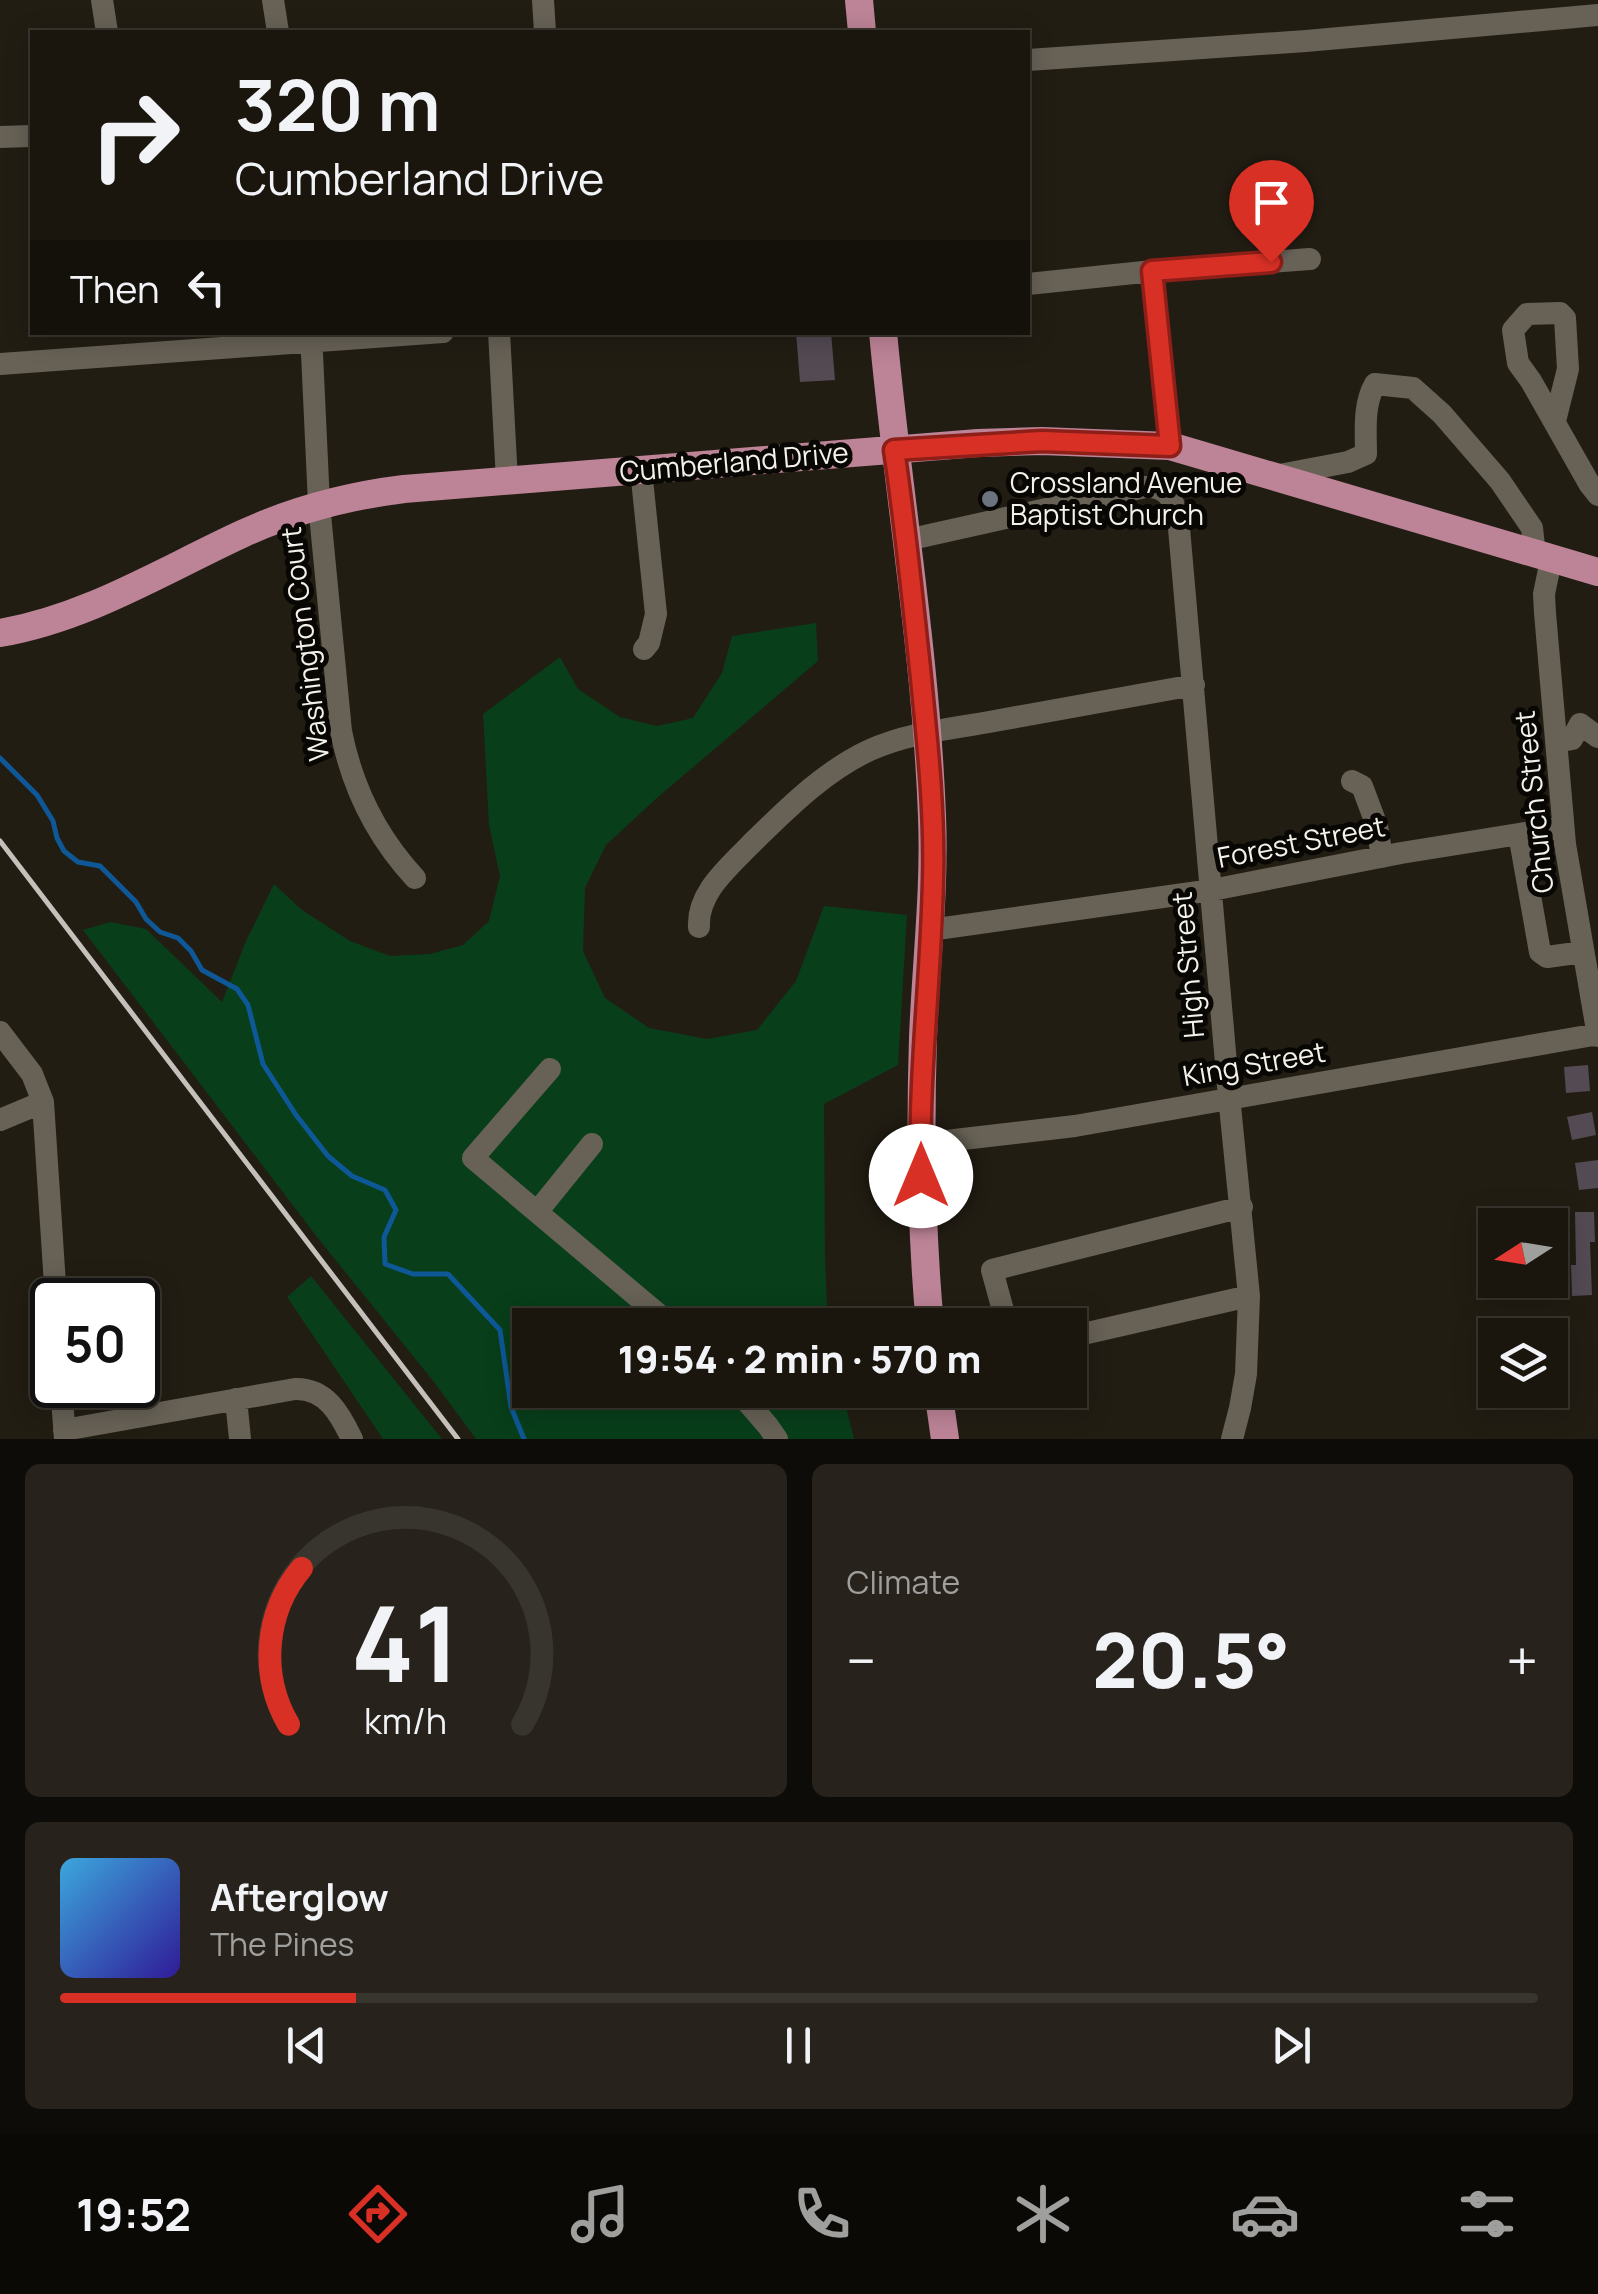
<!DOCTYPE html>
<meta charset="utf-8">
<style>
body{margin:0;font-family:Manrope,sans-serif;background:#27231c;color:#f1f3f6;height:100vh;display:flex;flex-direction:column;font-size:38px;white-space:nowrap}
*{box-sizing:border-box;margin:0}
p{font-size:32px;color:#9f9f9e}
.icon{flex:none;width:55px;height:55px;fill:none;stroke:currentColor;stroke-width:2;stroke-linecap:round;stroke-linejoin:round}
.map{position:relative;height:1439px;overflow:hidden}
.panel{display:flex;flex-direction:column;gap:25px;padding:25px;background:#0e0c08;flex:1}
.panel>*{flex:none}
.guide{position:absolute;left:30px;top:30px;width:1000px;height:305px;border-radius:0px;box-shadow:0 5px 25px #0003,0 0 0 2px #38352e;background:#1a160e;color:#f1f3f6;overflow:hidden}
.needle{width:65px;rotate:258deg}
.controls{position:absolute;left:1478px;top:1208px;display:grid;gap:20px}
.controls a{display:grid;place-items:center;width:90px;height:90px;border-radius:0px;background:#1a160e;box-shadow:0 5px 25px #0003,0 0 0 2px #38352e;font-size:50px}
.speed{position:absolute;left:30px;top:1278px;display:flex;gap:20px;font-size:50px;font-weight:700;text-align:center}
.speed>*{display:grid;place-content:center;width:130px;height:130px;border-radius:50%;background:#1a160e;box-shadow:0 5px 25px #0003,0 0 0 2px #38352e;line-height:1}
.speed .limit{border:5px solid #111;border-radius:15px;background:#fff;color:#111}
.pin{position:absolute;display:grid;place-items:center;width:85px;height:85px;color:#fff;margin:-102px -42px;border-radius:50% 50% 50% 0;rotate:-45deg;box-shadow:0 0 10px #0007}
.pin .icon{rotate:45deg}
.me{position:absolute;width:110px;margin:-55px;rotate:0deg;stroke-linejoin:round;filter:drop-shadow(0 0 8px #0008)}
.turn{display:flex;align-items:center;gap:35px;height:210px;padding:0 40px;font-size:45px}
.turn .icon{width:130px;height:130px;stroke-width:2.5}
.turn b{display:block;font-size:70px;line-height:85px}
.then{display:flex;align-items:center;height:95px;padding:0 40px;background:#0003;gap:20px;font-size:38px}
.big{font-size:75px;font-weight:800;line-height:1.1}
.panel .widget{flex:1;display:flex;flex-direction:column;justify-content:center;gap:15px;min-width:0;padding:0 35px;border-radius:15px;background:#27231c}
.panel .dial{align-items:center;gap:0}
.dial svg{height:260px;overflow:visible;fill:none;stroke:#38352e;stroke-width:7;stroke-linecap:round;text-anchor:middle}
.dial text{fill:#f1f3f6;stroke:none}
.song{display:flex;align-items:center;gap:30px}
.cover{width:120px;height:120px;border-radius:15px;background:linear-gradient(135deg,hsl(200 70% 55%),hsl(250 70% 35%))}
.played{height:10px;border-radius:5px;background:linear-gradient(90deg,#d93025 20%,#38352e 20%)}
.keys{display:flex;justify-content:space-around;direction:ltr}
.heat{display:flex;justify-content:space-between;align-items:center;font-size:55px;direction:ltr}
.panel .tiles{flex:1;display:grid;gap:25px;grid-template-columns:1fr 1fr}
.widget:last-child{grid-column:span 2}
.trip{position:absolute;left:512px;top:1308px;width:575px;height:100px;border-radius:0px;background:#1a160e;box-shadow:0 5px 25px #0003,0 0 0 2px #38352e;font-weight:800;line-height:100px;text-align:center}
.tab-bar{display:flex;height:160px;justify-content:space-around;align-items:center;background:#0a0906;color:#9f9f9e}
.tab-bar .icon{width:70px;height:70px}
.tab-bar .current{color:#d93025}
.tab-bar b{font-size:45px;color:#f1f3f6}
.map>svg:first-child{display:block}
.green{fill:#083e1a}
.lines{fill:none;stroke-linecap:round;stroke-linejoin:round}
.stream{stroke:#0e5897;stroke-width:5}
.building{fill:#534a53}
.minor{stroke:#676156;stroke-width:22}
.major{stroke:#bd8497;stroke-width:28}
.rail{stroke:#c5c1ba;stroke-width:5}
.route-casing{stroke:#8d1f18;stroke-width:25}
.route{stroke:#d93025;stroke-width:18}
.worship-dot{fill:#6b7280;stroke:#090704;stroke-width:4}
.labels{text-anchor:middle;stroke-width:10;stroke-linejoin:round;paint-order:stroke}
.street-label{font-size:28px;fill:#f4f1ea;stroke:#090704}
.poi-label{font-size:28px;fill:#f4f1ea;stroke:#090704;text-anchor:start}
</style>
<div class="map">
<svg width="1598" height="1439" viewBox="0 0 1598 1439">
<rect width="100%" height="100%" fill="#221d13"/>
<path class="green" d="M 816,623 L 818,661 L 658,797 L 606,845 L 585,888 L 583,951 L 605,998 L 649,1028 L 707,1039 L 757,1030 L 796,981 L 824,906 L 907,915 L 898,1065 L 824,1104 L 825,1260 L 828,1325 L 530,1325 L 530,1390 L 842,1390 L 854,1439 L 476,1439 L 434,1382 L 317,1237 L 83,930 L 110,922 L 146,929 L 222,1002 L 246,941 L 274,884 L 302,910 L 350,941 L 390,956 L 430,954 L 463,945 L 489,921 L 500,876 L 489,825 L 483,714 L 560,657 L 578,689 L 620,717 L 657,726 L 693,718 L 722,673 L 732,636 Z
M 311,1276 L 442,1439 L 383,1439 L 287,1297 Z"/>
<g class="lines">
<path class="stream" d="M 0,758 L 37,795 L 53,821 L 57,838 L 64,851 L 78,862 L 100,866 L 136,902 L 146,919 L 160,932 L 178,938 L 191,951 L 202,970 L 237,989 L 248,1005 L 263,1064 L 296,1115 L 328,1156 L 352,1176 L 385,1190 L 396,1210 L 384,1237 L 385,1264 L 413,1274 L 448,1274 L 500,1330 L 511,1407 L 524,1439"/>
</g>
<path class="building" d="M 796,332 L 831,332 L 835,380 L 800,382 Z
M 1588,1065 L 1590,1091 L 1566,1093 L 1564,1067 Z
M 1592,1112 L 1596,1135 L 1572,1140 L 1567,1117 Z
M 1598,1160 L 1598,1188 L 1579,1190 L 1575,1163 Z
M 1575,1212 L 1594,1212 L 1595,1242 L 1590,1242 L 1592,1295 L 1572,1296 L 1571,1265 L 1576,1265 Z"/>
<g class="lines">
<path class="minor" d="M 102,0 L 107,32
M 273,0 L 278,32
M 543,0 L 545,32
M 1028,60 L 1306,41 L 1598,15
M 0,137 L 32,136
M 1153,271 L 1170,446
M 1028,284 L 1153,271 L 1310,259
M 311,332 L 319,504 L 341,731 C 352,787 376,836 415,878
M 499,332 L 507,481
M 0,364 L 443,332
M 1555,421 L 1568,369 L 1565,318 L 1560,313 L 1527,314 L 1513,330 L 1518,363 L 1531,381 L 1590,485 L 1598,495
M 641,470 L 656,614 L 649,643 L 644,649
M 1274,476 L 1348,462 L 1366,454 C 1366,431 1363,405 1375,384 L 1413,388 L 1442,414 L 1500,481 L 1532,528 L 1535,555
M 907,540 L 1145,487 C 1166,486 1173,498 1178,517 L 1228,1086 L 1249,1296 L 1246,1374 L 1240,1408 L 1232,1439
M 1551,560 L 1544,594 L 1545,613 L 1565,844 L 1598,1036
M 1557,742 L 1572,739 L 1580,724 L 1598,737
M 1352,781 L 1362,786 L 1377,826 L 1382,857
M 1519,834 L 1540,952 L 1547,957 L 1583,952
M 699,927 C 697,893 728,868 750,845 C 786,810 824,771 870,750 C 907,733 950,729 989,722 C 1058,709 1126,697 1194,685
M 930,930 L 1212,890 L 1401,853 L 1563,827
M 0,1032 L 32,1074 L 43,1102 L 56,1300
M 550,1069 L 473,1158 L 671,1325
M 0,1120 L 43,1102
M 920,1144 L 1075,1126 L 1598,1034
M 537,1212 L 592,1144
M 1007,1325 L 992,1270 L 1242,1207
M 1070,1337 L 1249,1296
M 61,1385 L 65,1439
M 737,1390 L 768,1426 L 777,1439
M 236,1399 L 240,1439
M 64,1430 L 295,1389 C 326,1388 340,1414 352,1439"/>
<path class="major" d="M 859,0 L 862,32
M 883,332 C 898,494 926,654 932,816 C 935,890 926,963 923,1037 C 920,1133 921,1229 930,1325
M 0,633 C 87,618 162,571 242,534 C 294,510 347,496 404,489 L 978,443 L 1042,441 L 1170,446 L 1598,572
M 938,1390 L 945,1439"/>
<path class="rail" d="M 0,841 L 458,1439"/>
</g>
<g class="lines">
<defs>
<path id="route" d="M 921,1176 C 918,1077 931,979 933,880 C 935,810 927,739 920,668 C 912,595 905,522 894,450 L 1042,441 L 1170,446 L 1152,271 L 1271,262"/>
</defs>
<use href="#route" class="route-casing"/>
<use href="#route" class="route"/>
</g>
<circle class="worship-dot" cx="990" cy="499" r="10"/>
<g class="labels">
<g class="street-label">
<text transform="translate(734 462) rotate(-5)" y="10">Cumberland Drive</text>
<text transform="translate(305 644) rotate(-97)" y="10">Washington Court</text>
<text transform="translate(1534 802) rotate(-96)" y="10">Church Street</text>
<text transform="translate(1301 842) rotate(-11)" y="10">Forest Street</text>
<text transform="translate(1188 965) rotate(-95)" y="10">High Street</text>
<text transform="translate(1254 1064) rotate(-10)" y="10">King Street</text>
</g>
<g class="poi-label">
<text x="1010" y="493">Crossland Avenue<tspan x="1010" dy="32">Baptist Church</tspan></text>
</g>
</g>
</svg>
<div class="controls">
<a><svg class="needle" viewBox="-14 -14 28 28"><path d="M0-13l5 13h-10z" fill="#e53935"/><path d="M0 13l5-13h-10z" fill="#9f9f9e"/></svg></a>
<a><svg class="icon" aria-label="layers" viewBox="0 0 24 24"><path d="M12 4l9 5-9 5-9-5zM3 14l9 5 9-5"/></svg></a>
</div>
<div class="speed"><div class="limit">50</div></div>
<div class="pin" style="left:1271px;top:262px;background:#d93025"><svg class="icon" aria-label="arrive" viewBox="0 0 24 24"><path d="M6 21V4h12l-3 4 3 4H6"/></svg></div>
<svg class="me" style="left:921px;top:1176px" viewBox="-20 -20 40 40"><circle r="19" fill="#fff"/><path d="M0-13L10 11 0 6-10 11z" fill="#d93025"/></svg>
<div class="trip">19:54 · 2 min · 570 m</div>
<div class="guide">
<div class="turn"><svg class="icon" aria-label="right" viewBox="0 0 24 24"><path d="M7 20v-9h11M14 6l5 5-5 5"/></svg><div><b>320 m</b>Cumberland Drive</div></div>
<div class="then">Then<svg class="icon" aria-label="left" viewBox="0 0 24 24"><path d="M17 20v-9H6M10 6l-5 5 5 5"/></svg></div>
</div>
</div>
<section class="panel">
<div class="tiles">
<div class="widget dial"><svg viewBox="0 0 100 80">
<path d="M14 69A42 42 0 1 1 86 69"/>
<path d="M14 69A42 42 0 0 1 18 21" stroke="#d93025"/>
<text x="50" y="56" font-size="32" font-weight="700">41</text>
<text x="50" y="72" font-size="11">km/h</text>
</svg></div>
<div class="widget"><p>Climate</p>
<div class="heat"><a>−</a><b class="big">20.5°</b><a>+</a></div>
</div>
<div class="widget">
<div class="song"><i class="cover"></i><div><b>Afterglow</b><p>The Pines</p></div></div>
<div class="played"></div>
<div class="keys"><svg class="icon" aria-label="previous" viewBox="0 0 24 24"><path d="M18 5L8 12l10 7zM5 5v14"/></svg><svg class="icon" aria-label="pause" viewBox="0 0 24 24"><path d="M8 5v14M16 5v14"/></svg><svg class="icon" aria-label="next" viewBox="0 0 24 24"><path d="M6 5l10 7-10 7zM19 5v14"/></svg></div>
</div>
</div>
</section>
<nav class="tab-bar">
<b>19:52</b>
<svg class="icon current" aria-label="directions" viewBox="0 0 24 24"><path d="M12 3l9 9-9 9-9-9zM9 14v-3h6M13 9l2 2-2 2"/></svg>
<svg class="icon" aria-label="music" viewBox="0 0 24 24"><path d="M9 18V5l10-2v13"/><circle cx="6" cy="18" r="3"/><circle cx="16" cy="16" r="3"/></svg>
<svg class="icon" aria-label="phone" viewBox="0 0 24 24"><path d="M5 4h4l2 5-3 2q2 4 5 5l2-3 5 2v4C11 20 4 13 5 4z"/></svg>
<svg class="icon" aria-label="climate" viewBox="0 0 24 24"><path d="M12 3v18M4 7l16 10M4 17L20 7"/></svg>
<svg class="icon" aria-label="car" viewBox="0 0 24 24"><path d="M5 17H2v-5l4-1 3-4h7l3 4 3 1v5h-3M9 17h6M6 11h13"/><circle cx="7" cy="17" r="2"/><circle cx="17" cy="17" r="2"/></svg>
<svg class="icon" aria-label="filters" viewBox="0 0 24 24"><path d="M4 7h16M4 17h16"/><circle cx="9" cy="7" r="2"/><circle cx="15" cy="17" r="2"/></svg>
</nav>
